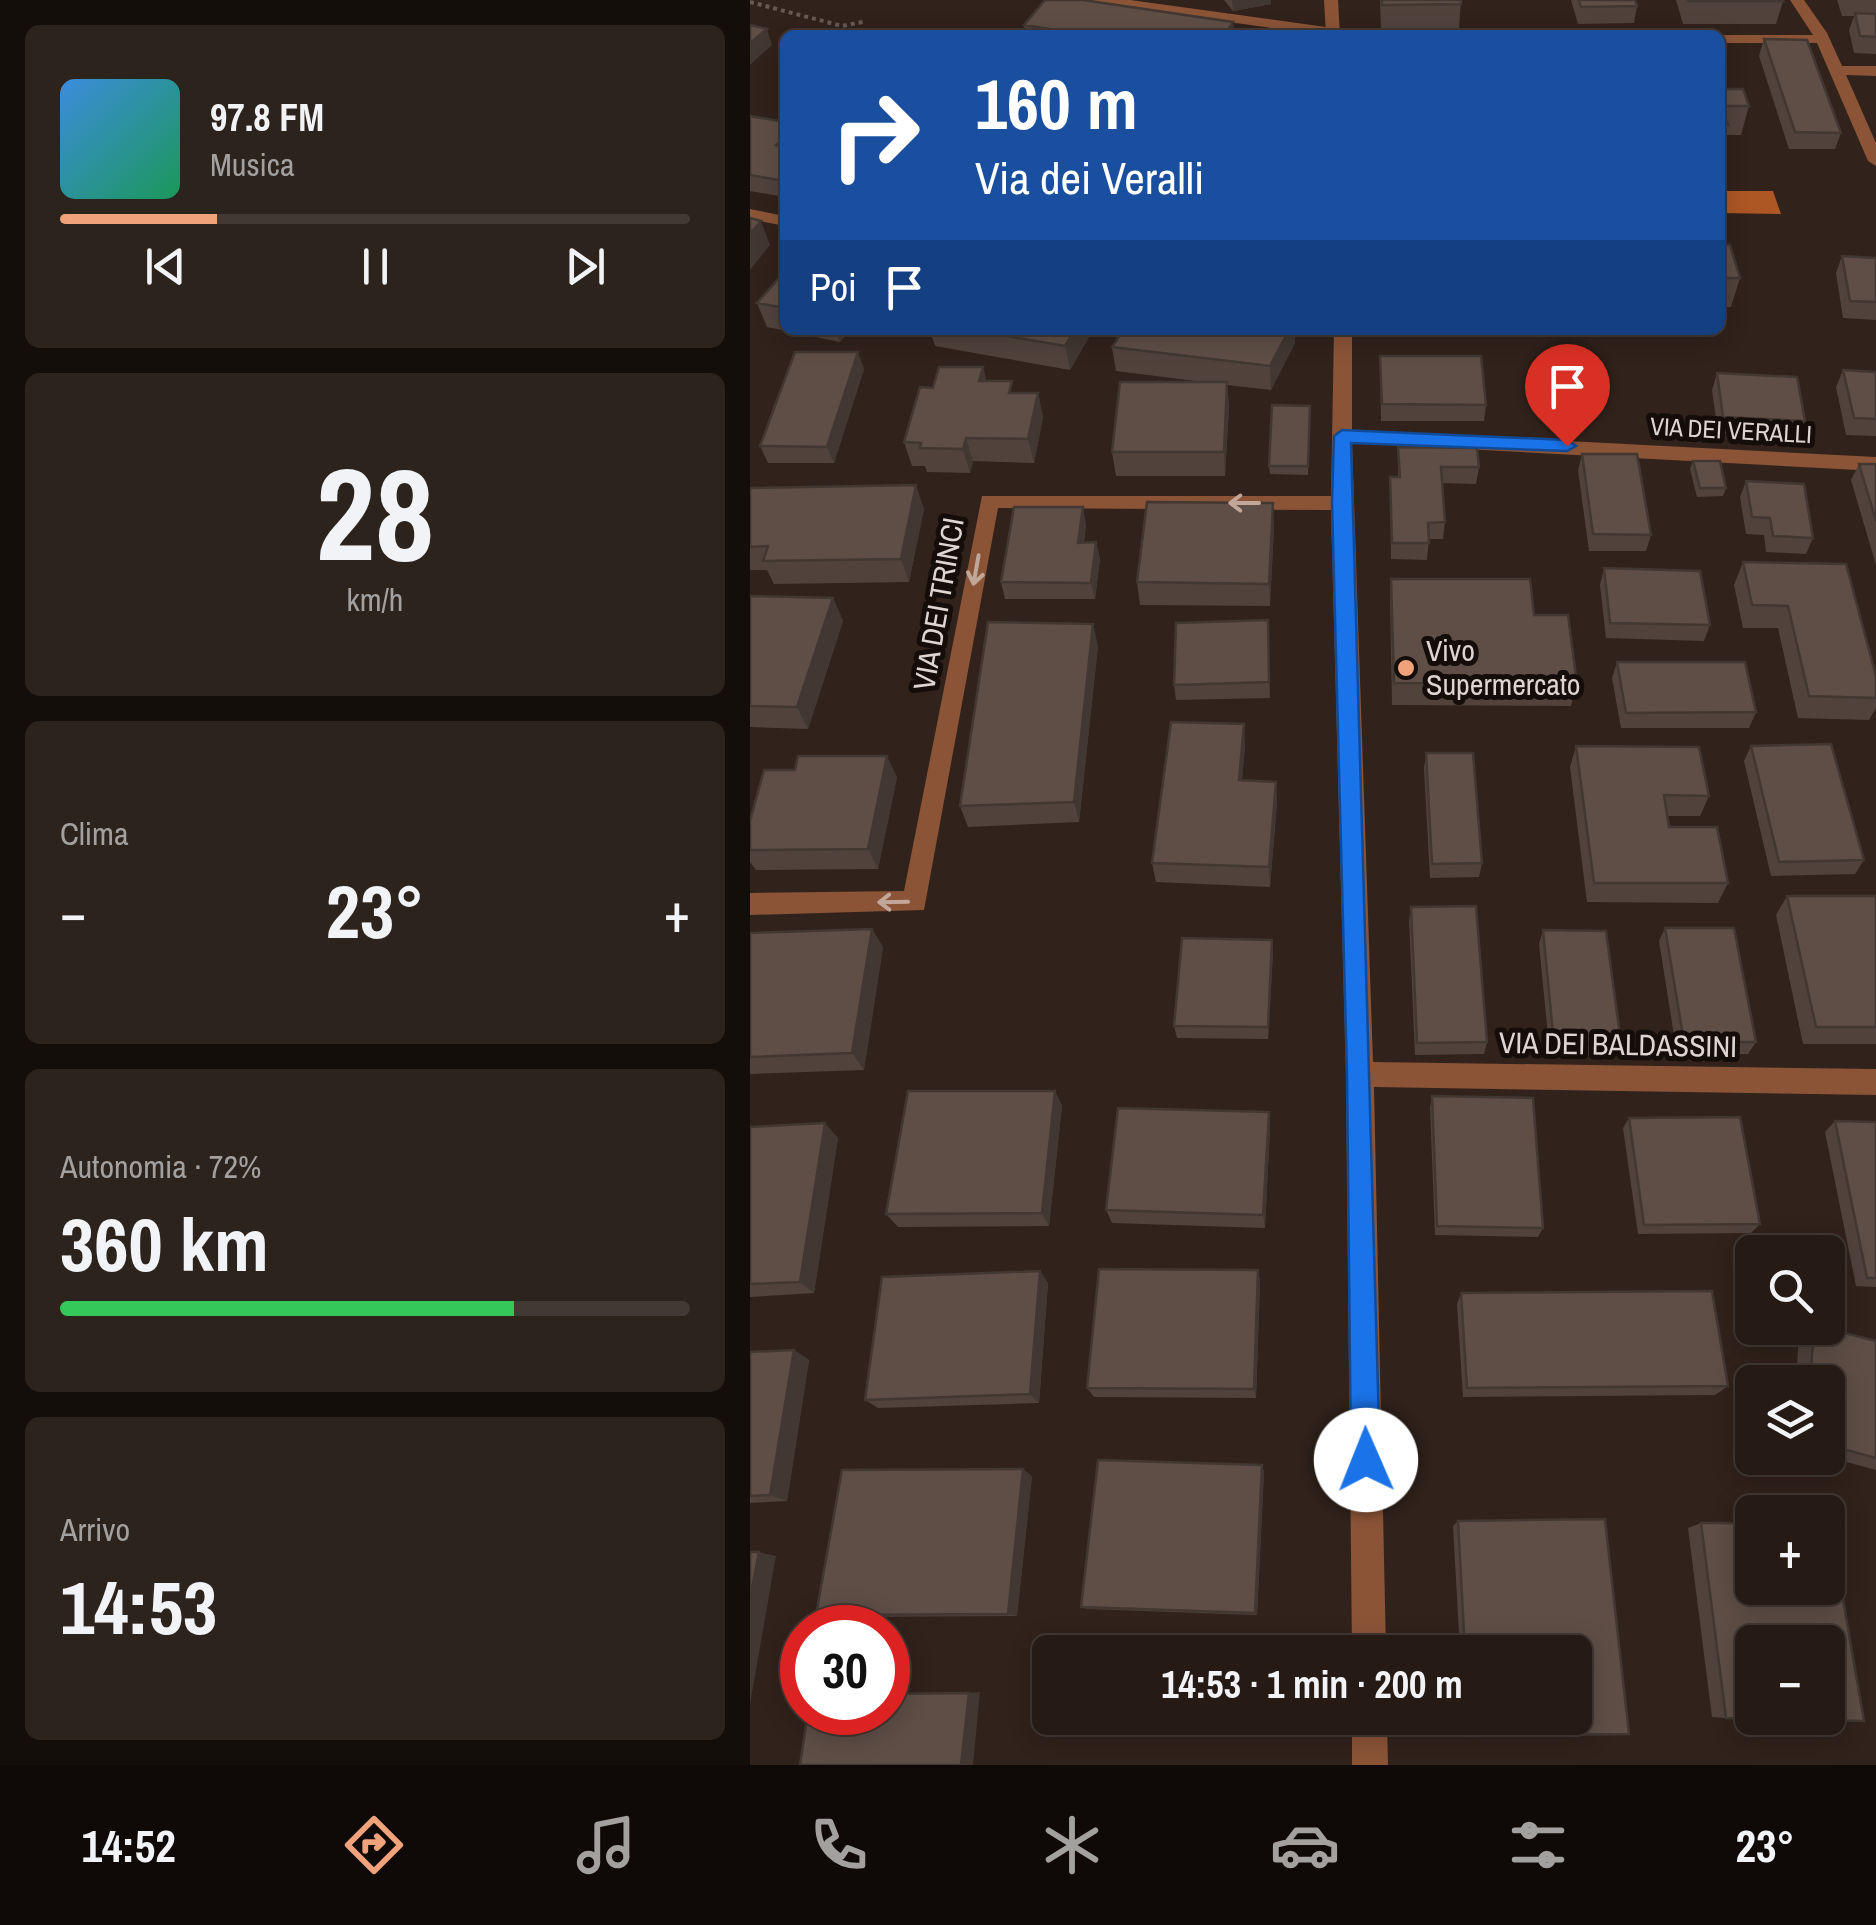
<!DOCTYPE html>
<html lang="it">
<meta charset="utf-8">
<style>
body{margin:0;font-family:"Archivo Narrow",sans-serif;background:#2d231d;color:#f1f3f6;height:100vh;display:flex;flex-direction:column;font-size:38px;white-space:nowrap}
*{box-sizing:border-box;margin:0}
p{font-size:32px;color:#a3a1a0}
.icon{flex:none;width:55px;height:55px;fill:none;stroke:currentColor;stroke-width:2;stroke-linecap:round;stroke-linejoin:round}
.map{position:relative;flex:1;overflow:hidden}
.sheet{display:flex;flex-direction:column;gap:25px;padding:25px;background:#140e0b;width:750px}
.sheet>*{flex:none}
.guide{position:absolute;left:30px;top:30px;width:945px;height:305px;border-radius:15px;box-shadow:0 5px 25px #0003,0 0 0 2px #423834;background:#1a4fa0;color:#fff;overflow:hidden}
.buttons{position:absolute;left:985px;top:1235px;display:grid;gap:20px}
.buttons a{display:grid;place-items:center;width:110px;height:110px;border-radius:15px;background:#251a14;box-shadow:0 5px 25px #0003,0 0 0 2px #423834;font-size:50px}
.speed{position:absolute;left:30px;top:1605px;display:flex;gap:20px;font-size:50px;font-weight:700;text-align:center}
.speed>*{display:grid;place-content:center;width:130px;height:130px;border-radius:50%;background:#251a14;box-shadow:0 5px 25px #0003,0 0 0 2px #423834;line-height:1}
.speed .limit{border:15px solid #d22;background:#fff;color:#111}
.pin{position:absolute;display:grid;place-items:center;width:85px;height:85px;color:#fff;margin:-102px -42px;border-radius:50% 50% 50% 0;rotate:-45deg;box-shadow:0 0 10px #0007}
.pin .icon{rotate:45deg}
.me{position:absolute;width:110px;margin:-55px;rotate:359deg;stroke-linejoin:round;filter:drop-shadow(0 0 8px #0008)}
.turn{display:flex;align-items:center;gap:35px;height:210px;padding:0 30px;font-size:45px}
.turn .icon{width:130px;height:130px;stroke-width:2.5}
.turn b{display:block;font-size:70px;line-height:85px}
.then{display:flex;align-items:center;height:95px;padding:0 30px;background:#0003;gap:20px;font-size:38px}
.big{font-size:75px;font-weight:700;line-height:1.1}
.sheet .card{flex:1;display:flex;flex-direction:column;justify-content:center;gap:15px;min-width:0;padding:0 35px;border-radius:15px;background:#2d231d}
.sheet .dial{align-items:center;gap:0}
.dial b{font-size:130px;line-height:1}
.song{display:flex;align-items:center;gap:30px}
.cover{width:120px;height:120px;border-radius:15px;background:linear-gradient(135deg,hsl(210 70% 55%),hsl(150 70% 35%))}
.played{height:10px;border-radius:5px;background:linear-gradient(90deg,#f0a27a 25%,#423834 25%)}
.keys{display:flex;justify-content:space-around;direction:ltr}
.heat{display:flex;justify-content:space-between;align-items:center;font-size:55px;direction:ltr}
.charge{height:15px;border-radius:8px;background:linear-gradient(90deg,#34c759 72%,#423834 0)}
.trip{position:absolute;left:282px;top:1635px;width:560px;height:100px;border-radius:15px;background:#251a14;box-shadow:0 5px 25px #0003,0 0 0 2px #423834;font-weight:700;line-height:100px;text-align:center}
.tabs{display:flex;height:160px;justify-content:space-around;align-items:center;background:#0f0a08;color:#a3a1a0}
.tabs .icon{width:70px;height:70px}
.tabs .selected{color:#f0a27a}
.tabs b{font-size:45px;color:#f1f3f6}
main{display:flex;flex:1;min-height:0}
.map>svg:first-child{display:block}
.water{fill:#ad5724}
.lines{fill:none;stroke-linecap:round;stroke-linejoin:round}
.path{stroke:#675953;stroke-width:4;stroke-dasharray:4 4;stroke-linecap:butt}
.lane{fill:#8b5437;fill-rule:evenodd}
.street{fill:#8b5437;fill-rule:evenodd}
.wall{fill:#51433c}
.shaded-wall{fill:#423731}
.building{fill:#5e4e46;stroke:#423731;stroke-width:2.5;fill-rule:evenodd}
.oneway{stroke:#c1a79a}
.route{fill:#1a73e8;stroke:#114b97;stroke-width:2.5}
.poi-dot{fill:#f0a27a;stroke:#140d0a;stroke-width:4}
.labels{text-anchor:middle;stroke-width:10;stroke-linejoin:round;paint-order:stroke}
.far-street-label{font-size:25px;fill:#ded4d0;stroke:#140d0a}
.street-label{font-size:30px;fill:#ded4d0;stroke:#140d0a}
.poi-label{font-size:30px;fill:#ded4d0;stroke:#140d0a;text-anchor:start}
</style>
<main>
<section class="sheet">
<div class="card">
<div class="song"><i class="cover"></i><div><b>97.8 FM</b><p>Musica</p></div></div>
<div class="played"></div>
<div class="keys"><svg class="icon" aria-label="previous" viewBox="0 0 24 24"><path d="M18 5L8 12l10 7zM5 5v14"/></svg><svg class="icon" aria-label="pause" viewBox="0 0 24 24"><path d="M8 5v14M16 5v14"/></svg><svg class="icon" aria-label="next" viewBox="0 0 24 24"><path d="M6 5l10 7-10 7zM19 5v14"/></svg></div>
</div>
<div class="card dial"><b>28</b><p>km/h</p></div>
<div class="card"><p>Clima</p>
<div class="heat"><a>−</a><b class="big">23°</b><a>+</a></div>
</div>
<div class="card"><p>Autonomia · 72%</p><b class="big">360 km</b><div class="charge"></div></div>
<div class="card"><p>Arrivo</p><b class="big">14:53</b></div>
</section>
<div class="map">
<svg width="1126" height="1765" viewBox="0 0 1126 1765">
<rect width="100%" height="100%" fill="#31221b"/>
<path class="water" d="M 970,191 L 1023,191 L 1031,214 L 970,213 Z"/>
<g class="lines">
<path class="path" d="M 0,2 L 92,26 L 113,22"/>
<path class="lane" d="M 342,0 L 380,0 L 583,28 L 590,32 L 573,35 L 349,4 Z"/>
<path class="street" d="M 574,0 L 588,0 L 590,35 L 576,35 Z
M 1040,0 L 1054,0 L 1077,33 L 1092,66 L 1126,66 L 1126,76 L 1096,75 L 1126,143 L 1126,166 L 1118,161 L 1067,43 L 970,43 L 970,35 L 1063,35 Z
M 0,209 L 35,216 L 35,226 L 0,219 Z
M 584,330 L 602,330 L 602,430 L 1126,457 L 1126,471 L 602,443 L 623,1062 L 1126,1069 L 1126,1095 L 624,1087 L 636,1652 L 602,1652 L 596,1074 L 581,510 L 248,508 L 174,910 L 0,915 L 0,893 L 154,891 L 232,496 L 581,496 Z
M 602,1718 L 637,1718 L 638,1765 L 602,1765 Z"/>
</g>
<path class="wall" d="M 474,0 L 521,0 L 521,4 L 483,11 Z
M 630,0 L 711,0 L 709,28 L 631,28 Z
M 821,0 L 885,0 L 887,6 L 884,23 L 828,24 Z
M 926,0 L 1032,0 L 1033,1 L 1026,24 L 933,24 Z
M 1087,0 L 1126,0 L 1126,54 L 1104,53 L 1099,30 L 1104,16 L 1092,16 Z
M 483,22 L 484,35 L 275,35 L 274,25 Z
M 1014,39 L 1091,133 L 1085,149 L 1039,149 L 1009,56 Z
M 970,89 L 999,106 L 991,135 L 975,135 L 970,153 Z
M 0,116 L 35,122 L 34,197 L 0,191 Z
M 970,245 L 990,278 L 981,307 L 970,307 Z
M 1092,256 L 1126,258 L 1126,320 L 1093,318 L 1086,273 Z
M 35,271 L 35,330 L 99,330 L 90,342 L 17,327 L 7,303 Z
M 180,330 L 343,330 L 320,370 L 185,346 Z
M 545,343 L 521,390 L 477,385 L 479,406 L 475,476 L 366,476 L 362,452 L 453,382 L 366,371 L 362,347 Z
M 630,356 L 736,405 L 734,421 L 631,421 Z
M 233,367 L 236,381 L 264,393 L 288,393 L 293,417 L 284,463 L 223,461 L 220,473 L 177,472 L 175,466 L 162,466 L 154,442 L 183,388 Z
M 114,369 L 84,463 L 18,463 L 10,446 Z
M 1093,370 L 1126,372 L 1126,436 L 1096,435 L 1086,387 Z
M 967,373 L 1055,421 L 1048,438 L 968,433 L 962,390 Z
M 560,406 L 558,475 L 520,474 L 519,466 Z
M 648,447 L 729,467 L 726,484 L 692,483 L 695,522 L 693,539 L 679,539 L 677,560 L 641,559 L 640,477 L 648,477 Z
M 832,454 L 901,535 L 896,551 L 839,551 L 828,470 Z
M 943,461 L 976,488 L 973,496 L 947,497 L 940,469 Z
M 1109,464 L 1126,464 L 1126,565 L 1101,480 Z
M 996,481 L 1063,538 L 1056,554 L 1016,552 L 1014,535 L 996,534 L 990,497 Z
M 0,488 L 174,509 L 159,582 L 24,584 L 17,570 L 0,570 Z
M 336,524 L 334,543 L 346,542 L 350,559 L 345,599 L 255,599 L 251,582 Z
M 524,526 L 520,606 L 390,605 L 387,582 Z
M 993,562 L 1126,676 L 1126,708 L 1119,720 L 1048,718 L 1028,628 L 993,628 L 984,585 Z
M 854,568 L 960,625 L 954,641 L 856,638 L 850,585 Z
M 641,579 L 784,615 L 827,684 L 821,706 L 642,705 L 640,601 Z
M 0,596 L 83,598 L 93,621 L 58,729 L 0,727 Z
M 518,620 L 520,698 L 426,700 L 424,685 Z
M 348,646 L 329,822 L 218,827 L 210,806 Z
M 867,662 L 1006,712 L 999,728 L 871,728 L 862,678 Z
M 495,746 L 492,780 L 526,782 L 527,802 L 520,887 L 406,882 L 402,863 Z
M 826,746 L 959,796 L 950,816 L 917,816 L 919,827 L 978,883 L 968,903 L 837,902 L 820,767 Z
M 1001,746 L 1114,860 L 1105,874 L 1021,876 L 994,761 Z
M 676,753 L 732,863 L 729,877 L 680,878 L 674,768 Z
M 45,770 L 147,777 L 128,869 L 6,870 L 0,862 L 0,821 Z
M 1037,896 L 1126,896 L 1126,1044 L 1053,1044 L 1026,915 Z
M 661,907 L 737,1042 L 734,1054 L 665,1055 L 659,920 Z
M 915,928 L 1006,1042 L 998,1054 L 927,1054 L 909,941 Z
M 122,929 L 133,947 L 114,1070 L 0,1074 L 0,933 Z
M 793,930 L 871,1043 L 865,1055 L 800,1056 L 789,944 Z
M 523,953 L 518,1039 L 427,1038 L 424,1026 Z
M 305,1091 L 312,1106 L 299,1226 L 148,1227 L 136,1214 Z
M 682,1096 L 793,1228 L 788,1237 L 685,1235 L 680,1107 Z
M 519,1112 L 520,1128 L 515,1228 L 362,1223 L 356,1210 Z
M 879,1118 L 1010,1224 L 1001,1233 L 888,1234 L 873,1128 Z
M 1085,1121 L 1126,1122 L 1126,1287 L 1106,1286 L 1075,1132 Z
M 0,1127 L 88,1138 L 64,1293 L 0,1297 Z
M 508,1270 L 510,1282 L 506,1398 L 344,1397 L 337,1388 Z
M 290,1271 L 298,1283 L 289,1403 L 128,1408 L 115,1400 Z
M 711,1293 L 978,1386 L 965,1395 L 713,1397 L 707,1304 Z
M 1060,1328 L 1075,1328 L 1126,1341 L 1126,1470 L 1078,1457 L 1078,1382 L 1046,1382 L 1049,1335 Z
M 44,1350 L 59,1360 L 37,1501 L 0,1503 L 0,1352 Z
M 514,1472 L 507,1615 L 338,1609 L 331,1607 Z
M 282,1476 L 267,1616 L 82,1617 L 66,1615 Z
M 855,1519 L 879,1734 L 720,1736 L 715,1734 L 714,1718 L 825,1718 L 825,1652 L 710,1652 L 703,1526 L 708,1521 Z
M 951,1523 L 976,1718 L 962,1717 L 938,1528 Z"/>
<path class="shaded-wall" d="M 482,0 L 521,0 L 521,4 L 483,11 Z
M 483,22 L 484,35 L 475,35 Z
M 17,29 L 22,45 L 0,65 L 0,43 Z
M 35,136 L 35,158 L 26,145 Z
M 35,172 L 35,196 L 34,197 L 28,180 Z
M 11,221 L 20,245 L 0,270 L 0,234 Z
M 85,330 L 99,330 L 90,342 Z
M 325,330 L 343,330 L 320,370 L 315,346 Z
M 539,330 L 545,330 L 545,343 L 521,390 L 520,366 Z
M 108,352 L 114,369 L 84,463 L 77,447 Z
M 233,367 L 239,391 L 229,381 Z
M 477,382 L 479,406 L 475,476 L 474,452 Z
M 288,393 L 293,417 L 284,463 L 278,439 Z
M 216,438 L 223,461 L 220,473 L 213,449 Z
M 166,485 L 174,509 L 159,582 L 151,559 Z
M 523,503 L 524,526 L 520,606 L 519,584 Z
M 333,507 L 336,524 L 331,559 L 328,543 Z
M 346,542 L 350,559 L 345,599 L 341,583 Z
M 83,598 L 93,621 L 58,729 L 47,707 Z
M 343,624 L 348,646 L 329,822 L 324,802 Z
M 494,724 L 495,746 L 490,801 L 489,780 Z
M 137,756 L 147,777 L 128,869 L 118,849 Z
M 526,782 L 527,802 L 520,887 L 519,867 Z
M 122,929 L 133,947 L 114,1070 L 102,1053 Z
M 522,940 L 523,953 L 518,1039 L 518,1027 Z
M 305,1091 L 312,1106 L 299,1226 L 292,1213 Z
M 519,1112 L 520,1128 L 515,1228 L 513,1215 Z
M 75,1123 L 88,1138 L 64,1293 L 50,1282 Z
M 508,1270 L 510,1282 L 506,1398 L 504,1389 Z
M 290,1271 L 298,1283 L 289,1403 L 280,1394 Z
M 44,1350 L 59,1360 L 37,1501 L 20,1495 Z
M 512,1465 L 514,1472 L 507,1615 L 505,1613 Z
M 273,1469 L 282,1476 L 267,1616 L 258,1614 Z
M 9,1552 L 26,1556 L 0,1704 L 0,1599 Z
M 230,1692 L 223,1765 L 211,1765 L 219,1693 Z"/>
<path class="building" d="M 295,0 L 333,0 L 483,22 L 475,35 L 339,35 L 274,25 Z
M 632,0 L 711,0 L 711,4 L 632,5 Z
M 829,0 L 885,0 L 887,6 L 831,7 Z
M 938,0 L 1032,0 L 1033,1 L 939,1 Z
M 1105,13 L 1126,14 L 1126,37 L 1110,36 Z
M 0,25 L 17,29 L 0,43 Z
M 1014,39 L 1057,40 L 1091,133 L 1045,132 Z
M 970,89 L 993,89 L 999,106 L 971,106 L 978,125 L 970,125 Z
M 0,116 L 35,122 L 35,136 L 26,145 L 35,147 L 35,172 L 28,180 L 0,175 Z
M 0,218 L 11,221 L 0,234 Z
M 970,245 L 980,245 L 990,278 L 970,278 Z
M 1092,256 L 1126,258 L 1126,302 L 1100,301 Z
M 35,271 L 35,308 L 7,303 Z
M 222,330 L 325,330 L 315,346 Z
M 373,330 L 539,330 L 520,366 L 362,347 Z
M 45,352 L 108,352 L 77,447 L 10,446 Z
M 630,356 L 731,356 L 736,405 L 632,404 Z
M 189,367 L 233,367 L 229,381 L 262,381 L 259,393 L 288,393 L 278,439 L 216,438 L 213,449 L 170,448 L 171,443 L 154,442 L 170,387 L 183,388 Z
M 1093,370 L 1126,372 L 1126,419 L 1104,418 Z
M 967,373 L 1047,377 L 1055,421 L 973,417 Z
M 370,382 L 477,382 L 474,452 L 362,452 Z
M 522,405 L 560,406 L 558,466 L 519,466 Z
M 648,447 L 727,448 L 729,467 L 691,467 L 695,522 L 678,523 L 679,543 L 642,543 L 640,477 L 650,477 Z
M 832,454 L 887,454 L 901,535 L 843,534 Z
M 943,461 L 970,461 L 976,488 L 950,488 Z
M 1109,464 L 1126,464 L 1126,521 Z
M 996,481 L 1054,484 L 1063,538 L 1023,536 L 1020,518 L 1002,517 Z
M 166,485 L 151,559 L 13,561 L 18,546 L 0,547 L 0,488 Z
M 397,502 L 523,503 L 519,584 L 387,582 Z
M 264,507 L 333,507 L 328,543 L 346,542 L 341,583 L 251,582 Z
M 993,562 L 1096,564 L 1126,676 L 1126,698 L 1059,696 L 1038,606 L 1002,605 Z
M 854,568 L 950,571 L 960,625 L 860,623 Z
M 641,579 L 780,579 L 784,615 L 818,615 L 827,684 L 644,683 Z
M 0,596 L 83,598 L 47,707 L 0,706 Z
M 518,620 L 519,682 L 424,685 L 426,623 Z
M 238,622 L 343,624 L 324,802 L 210,806 Z
M 867,662 L 995,662 L 1006,712 L 876,713 Z
M 421,722 L 494,724 L 489,780 L 526,782 L 519,867 L 402,863 Z
M 1081,744 L 1114,860 L 1029,862 L 1001,746 Z
M 826,746 L 949,747 L 959,796 L 914,795 L 919,827 L 967,827 L 978,883 L 844,883 Z
M 676,753 L 723,753 L 732,863 L 682,864 Z
M 48,756 L 137,756 L 118,849 L 0,850 L 0,821 L 14,770 L 45,770 Z
M 1037,896 L 1126,896 L 1126,1027 L 1066,1027 Z
M 726,906 L 737,1042 L 667,1043 L 661,907 Z
M 915,928 L 984,928 L 1006,1042 L 934,1042 Z
M 122,929 L 102,1053 L 0,1057 L 0,933 Z
M 793,930 L 856,931 L 871,1043 L 804,1044 Z
M 432,938 L 522,940 L 518,1027 L 424,1026 Z
M 158,1091 L 305,1091 L 292,1213 L 136,1214 Z
M 682,1096 L 783,1098 L 793,1228 L 687,1226 Z
M 368,1108 L 519,1112 L 513,1215 L 356,1210 Z
M 990,1117 L 1010,1224 L 894,1225 L 879,1118 Z
M 1085,1121 L 1126,1122 L 1126,1278 L 1117,1278 Z
M 75,1123 L 50,1282 L 0,1284 L 0,1127 Z
M 349,1269 L 508,1270 L 504,1389 L 337,1388 Z
M 290,1271 L 280,1394 L 115,1400 L 132,1277 Z
M 962,1291 L 978,1386 L 717,1388 L 711,1293 Z
M 1064,1328 L 1075,1328 L 1126,1341 L 1126,1458 L 1078,1445 L 1078,1382 L 1060,1382 Z
M 44,1350 L 20,1495 L 0,1496 L 0,1352 Z
M 348,1460 L 512,1465 L 505,1613 L 331,1607 Z
M 273,1469 L 258,1614 L 66,1615 L 92,1470 Z
M 855,1519 L 879,1734 L 720,1736 L 719,1718 L 825,1718 L 825,1652 L 715,1652 L 708,1521 Z
M 951,1523 L 1002,1523 L 1002,1588 L 1078,1588 L 1078,1524 L 1080,1524 L 1114,1721 L 976,1718 ZM 1002,1642 L 1078,1642 L 1078,1718 L 1002,1718 Z
M 0,1552 L 9,1552 L 0,1599 Z
M 219,1693 L 211,1765 L 50,1765 L 58,1712 L 138,1712 L 138,1694 Z"/>
<defs><path id="oneway-shaft" d="M-6 0H5M1.5-3L5.5 0L1.5 3" fill="none" stroke-width="1.6" stroke-linecap="round" stroke-linejoin="round" transform="scale(2.5)"/></defs>
<g class="oneway">
<use href="#oneway-shaft" transform="translate(494 503) rotate(-180)"/>
<use href="#oneway-shaft" transform="translate(226 570) rotate(100)"/>
<use href="#oneway-shaft" transform="translate(143 902) rotate(179)"/>
</g>
<path class="route" d="M 592,430 L 817,440 L 826,446 L 817,451 L 601,443 L 630,1460 L 626,1470 L 616,1474 L 605,1470 L 601,1460 L 597,1074 L 582,503 L 584,436 Z"/>
<circle class="poi-dot" cx="656" cy="668" r="10"/>
<g class="labels">
<g class="far-street-label">
<text transform="translate(981 430) rotate(3)" y="9">VIA DEI VERALLI</text>
</g>
<g class="street-label">
<text transform="translate(189 604) rotate(-80)" y="10">VIA DEI TRINCI</text>
<text transform="translate(868 1045) rotate(1)" y="10">VIA DEI BALDASSINI</text>
</g>
<g class="poi-label">
<text x="676" y="661">Vivo<tspan x="676" dy="34">Supermercato</tspan></text>
</g>
</g>
</svg>
<div class="buttons">
<a><svg class="icon" aria-label="search" viewBox="0 0 24 24"><circle cx="10" cy="10" r="6"/><path d="M15 15l6 6"/></svg></a>
<a><svg class="icon" aria-label="layers" viewBox="0 0 24 24"><path d="M12 4l9 5-9 5-9-5zM3 14l9 5 9-5"/></svg></a>
<a>+</a>
<a>−</a>
</div>
<div class="speed"><div class="limit">30</div></div>
<div class="pin" style="left:817px;top:446px;background:#d93025"><svg class="icon" aria-label="arrive" viewBox="0 0 24 24"><path d="M6 21V4h12l-3 4 3 4H6"/></svg></div>
<svg class="me" style="left:616px;top:1460px" viewBox="-20 -20 40 40"><circle r="19" fill="#fff"/><path d="M0-13L10 11 0 6-10 11z" fill="#1a73e8"/></svg>
<div class="trip">14:53 · 1 min · 200 m</div>
<div class="guide">
<div class="turn"><svg class="icon" aria-label="right" viewBox="0 0 24 24"><path d="M7 20v-9h11M14 6l5 5-5 5"/></svg><div><b>160 m</b>Via dei Veralli</div></div>
<div class="then">Poi<svg class="icon" aria-label="arrive" viewBox="0 0 24 24"><path d="M6 21V4h12l-3 4 3 4H6"/></svg></div>
</div>
</div>
</main>
<nav class="tabs">
<b>14:52</b>
<svg class="icon selected" aria-label="directions" viewBox="0 0 24 24"><path d="M12 3l9 9-9 9-9-9zM9 14v-3h6M13 9l2 2-2 2"/></svg>
<svg class="icon" aria-label="music" viewBox="0 0 24 24"><path d="M9 18V5l10-2v13"/><circle cx="6" cy="18" r="3"/><circle cx="16" cy="16" r="3"/></svg>
<svg class="icon" aria-label="phone" viewBox="0 0 24 24"><path d="M5 4h4l2 5-3 2q2 4 5 5l2-3 5 2v4C11 20 4 13 5 4z"/></svg>
<svg class="icon" aria-label="climate" viewBox="0 0 24 24"><path d="M12 3v18M4 7l16 10M4 17L20 7"/></svg>
<svg class="icon" aria-label="car" viewBox="0 0 24 24"><path d="M5 17H2v-5l4-1 3-4h7l3 4 3 1v5h-3M9 17h6M6 11h13"/><circle cx="7" cy="17" r="2"/><circle cx="17" cy="17" r="2"/></svg>
<svg class="icon" aria-label="filters" viewBox="0 0 24 24"><path d="M4 7h16M4 17h16"/><circle cx="9" cy="7" r="2"/><circle cx="15" cy="17" r="2"/></svg>
<b>23°</b>
</nav>
